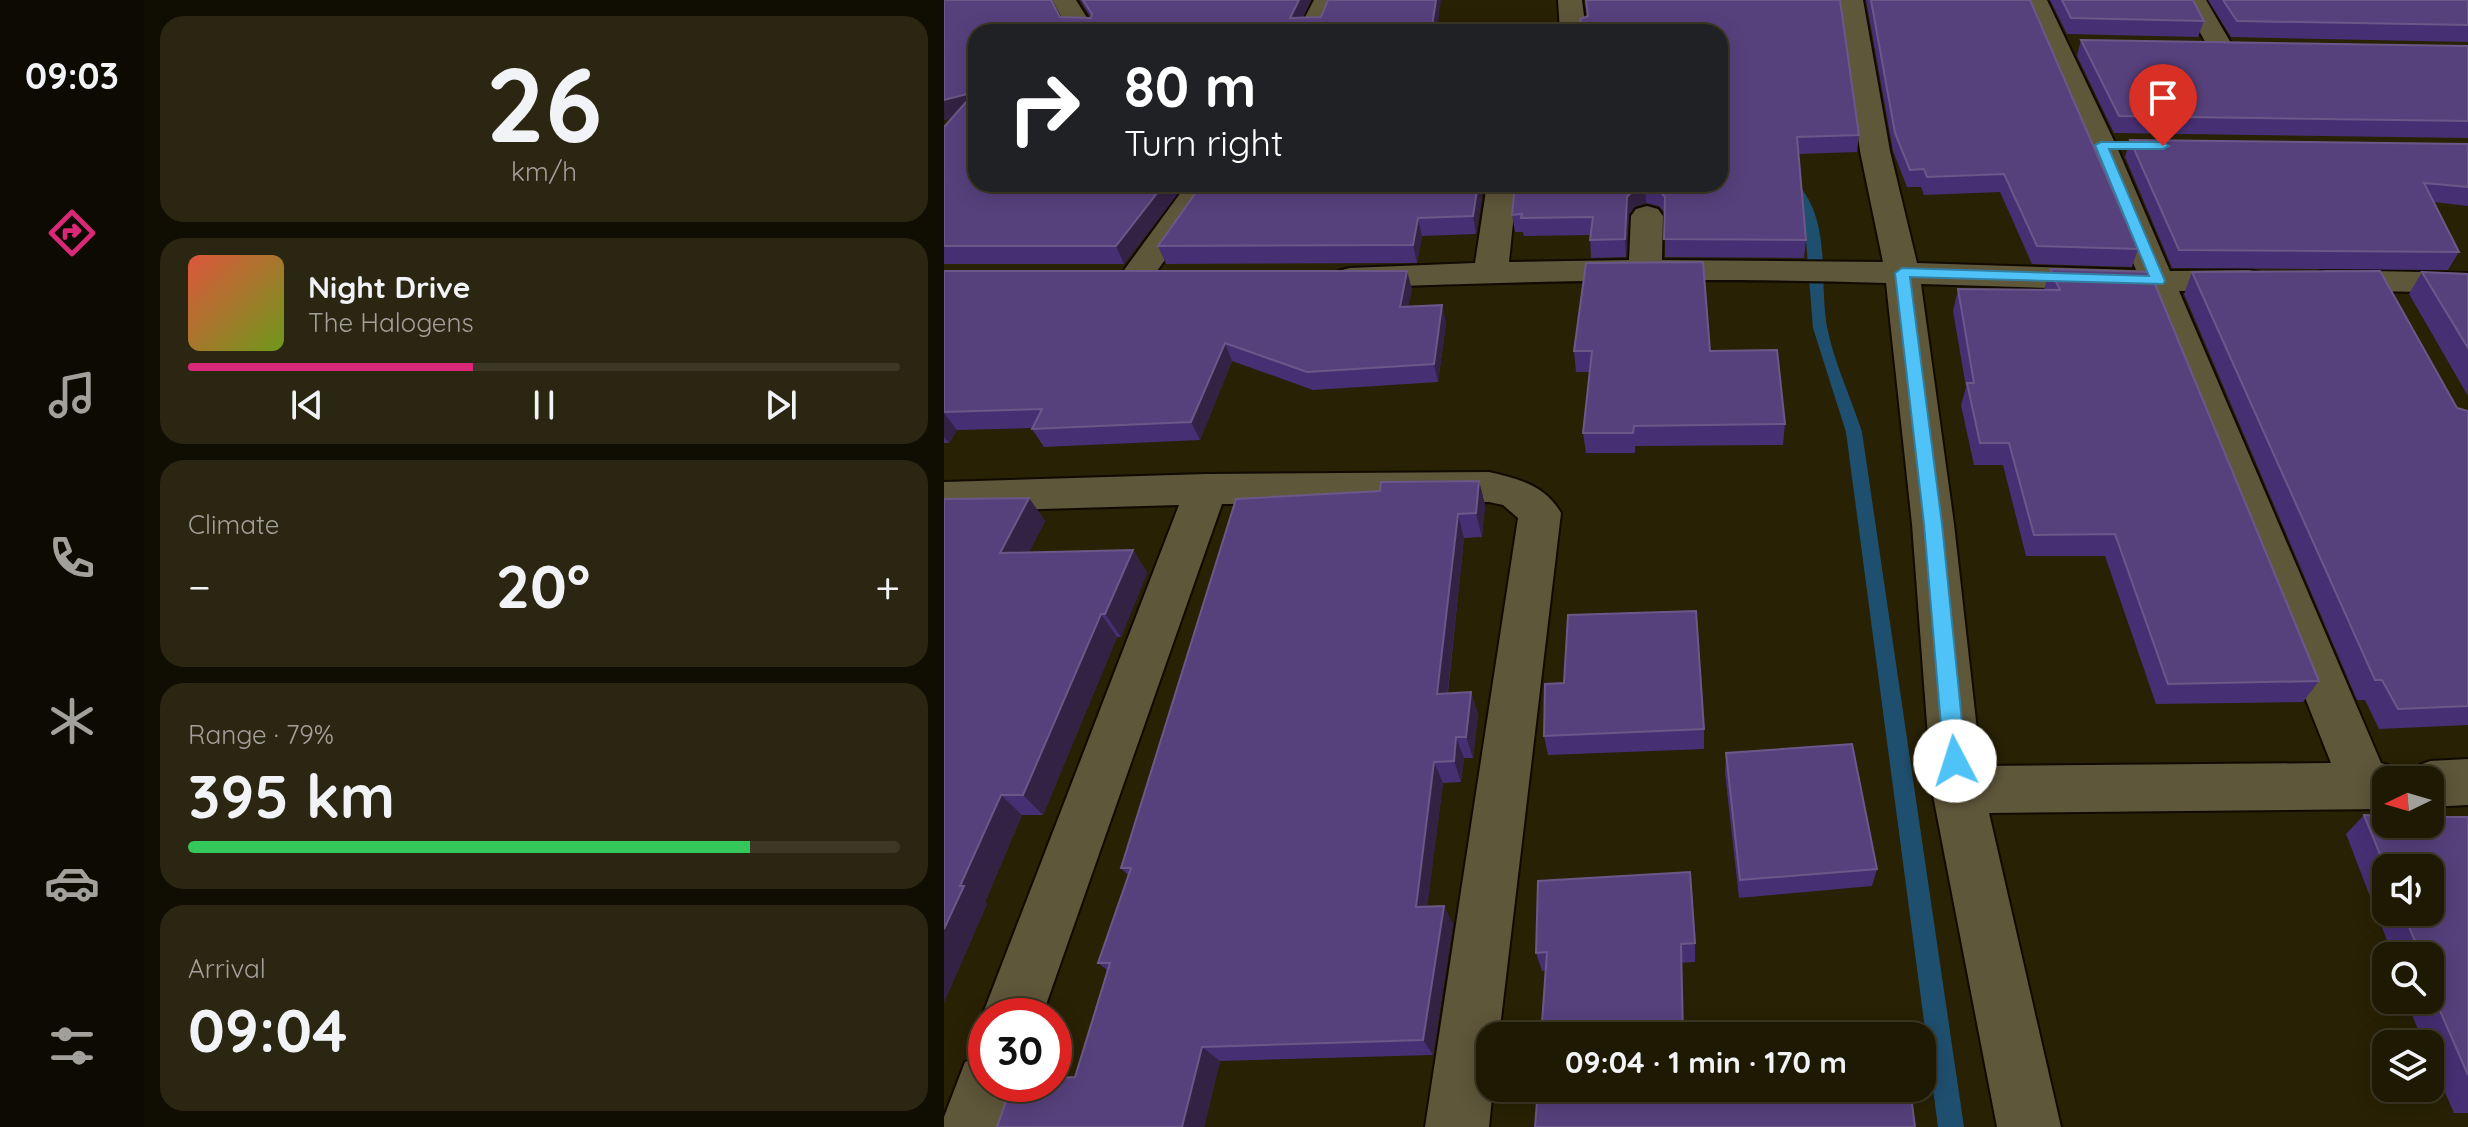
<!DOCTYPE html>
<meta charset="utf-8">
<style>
body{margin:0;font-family:Quicksand,sans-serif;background:#2b2612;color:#f1f3f6;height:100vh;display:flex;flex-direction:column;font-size:30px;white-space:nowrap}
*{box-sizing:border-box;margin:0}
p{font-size:26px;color:#a1a09a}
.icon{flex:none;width:44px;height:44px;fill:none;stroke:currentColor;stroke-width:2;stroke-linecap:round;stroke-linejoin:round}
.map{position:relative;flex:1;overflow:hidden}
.drawer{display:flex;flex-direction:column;gap:16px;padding:16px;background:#100e02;width:800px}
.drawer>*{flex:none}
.hud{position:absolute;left:24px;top:24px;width:760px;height:168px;border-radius:24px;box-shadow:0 4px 20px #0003,0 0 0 2px #3c3825;background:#202124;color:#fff;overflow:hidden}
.needle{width:52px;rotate:265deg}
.buttons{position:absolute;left:1428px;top:766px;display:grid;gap:16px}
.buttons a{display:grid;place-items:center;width:72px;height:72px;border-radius:16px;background:#1e1903;box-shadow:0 4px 20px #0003,0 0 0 2px #3c3825;font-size:40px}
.speed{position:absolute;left:24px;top:998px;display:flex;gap:16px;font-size:40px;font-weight:700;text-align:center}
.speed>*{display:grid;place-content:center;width:104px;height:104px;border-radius:50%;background:#1e1903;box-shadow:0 4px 20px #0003,0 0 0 2px #3c3825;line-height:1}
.speed .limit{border:12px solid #d22;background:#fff;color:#111}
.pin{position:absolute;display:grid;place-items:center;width:68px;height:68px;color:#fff;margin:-82px -34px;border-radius:50% 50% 50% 0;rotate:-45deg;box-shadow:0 0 8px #0007}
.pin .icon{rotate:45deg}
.me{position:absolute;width:88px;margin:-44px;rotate:355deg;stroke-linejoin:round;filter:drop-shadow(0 0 6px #0008)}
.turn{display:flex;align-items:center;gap:28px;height:168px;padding:0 24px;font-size:36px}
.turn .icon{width:104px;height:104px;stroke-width:2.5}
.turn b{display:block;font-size:56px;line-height:68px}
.big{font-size:60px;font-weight:700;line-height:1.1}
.drawer .tile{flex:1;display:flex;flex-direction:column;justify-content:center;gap:12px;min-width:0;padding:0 28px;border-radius:24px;background:#2b2612}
.drawer .dial{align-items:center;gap:0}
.dial b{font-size:104px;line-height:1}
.song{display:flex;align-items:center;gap:24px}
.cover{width:96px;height:96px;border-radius:12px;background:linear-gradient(135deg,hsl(10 70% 55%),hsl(80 70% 35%))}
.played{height:8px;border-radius:4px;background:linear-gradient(90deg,#db2777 40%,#3c3825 40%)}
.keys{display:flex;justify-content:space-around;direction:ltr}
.heat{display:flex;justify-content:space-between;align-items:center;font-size:44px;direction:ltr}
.charge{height:12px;border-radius:6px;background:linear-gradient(90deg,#34c759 79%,#3c3825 0)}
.trip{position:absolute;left:532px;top:1022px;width:460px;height:80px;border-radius:24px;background:#1e1903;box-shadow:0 4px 20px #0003,0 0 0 2px #3c3825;font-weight:700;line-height:80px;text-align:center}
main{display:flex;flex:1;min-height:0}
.tabs{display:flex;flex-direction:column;width:144px;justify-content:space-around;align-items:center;background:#0c0a01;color:#a1a09a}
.tabs .icon{width:56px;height:56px}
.tabs .current{color:#db2777}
.tabs b{font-size:36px;color:#f1f3f6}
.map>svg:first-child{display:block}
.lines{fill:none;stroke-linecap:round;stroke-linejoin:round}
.stream{fill:#1f4f6f;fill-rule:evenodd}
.minor-casing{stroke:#110a00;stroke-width:4}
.minor{fill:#5f573a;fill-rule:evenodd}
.wall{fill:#472f74;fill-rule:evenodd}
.shaded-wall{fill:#342244}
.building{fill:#57417d;stroke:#6b5888;stroke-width:2}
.route{fill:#4fc3f7;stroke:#337fa1;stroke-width:2}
</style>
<main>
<nav class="tabs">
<b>09:03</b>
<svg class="icon current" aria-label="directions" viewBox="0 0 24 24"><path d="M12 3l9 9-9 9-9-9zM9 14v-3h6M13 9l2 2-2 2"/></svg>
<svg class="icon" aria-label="music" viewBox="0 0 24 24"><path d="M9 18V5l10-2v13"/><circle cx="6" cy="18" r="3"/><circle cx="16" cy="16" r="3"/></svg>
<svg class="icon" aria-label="phone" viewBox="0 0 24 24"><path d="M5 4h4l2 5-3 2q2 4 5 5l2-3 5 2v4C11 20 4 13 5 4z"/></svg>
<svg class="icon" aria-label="climate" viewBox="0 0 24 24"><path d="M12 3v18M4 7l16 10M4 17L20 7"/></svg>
<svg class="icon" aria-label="car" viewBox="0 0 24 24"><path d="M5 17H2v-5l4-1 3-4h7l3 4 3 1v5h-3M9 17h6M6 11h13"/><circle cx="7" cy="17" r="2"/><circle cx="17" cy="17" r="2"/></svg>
<svg class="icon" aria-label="filters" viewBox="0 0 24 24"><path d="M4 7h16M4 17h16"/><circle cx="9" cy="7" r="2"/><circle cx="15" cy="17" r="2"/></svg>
</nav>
<section class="drawer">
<div class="tile dial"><b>26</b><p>km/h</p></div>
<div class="tile">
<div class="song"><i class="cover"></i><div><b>Night Drive</b><p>The Halogens</p></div></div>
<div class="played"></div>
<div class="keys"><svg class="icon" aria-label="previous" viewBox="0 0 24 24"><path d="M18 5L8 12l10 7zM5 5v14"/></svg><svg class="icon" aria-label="pause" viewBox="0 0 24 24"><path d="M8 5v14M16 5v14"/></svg><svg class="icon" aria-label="next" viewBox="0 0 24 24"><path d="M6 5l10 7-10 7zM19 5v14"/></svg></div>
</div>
<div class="tile"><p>Climate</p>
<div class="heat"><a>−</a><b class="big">20°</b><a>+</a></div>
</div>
<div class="tile"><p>Range · 79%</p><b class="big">395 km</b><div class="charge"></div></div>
<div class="tile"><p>Arrival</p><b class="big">09:04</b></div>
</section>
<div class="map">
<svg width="1524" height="1127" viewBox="0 0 1524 1127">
<rect width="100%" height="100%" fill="#282104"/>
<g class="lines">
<path class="stream" d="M 838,176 L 846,176 C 890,216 874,274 883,327 C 890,362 907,398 918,432 L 1020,1127 L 994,1127 L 902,432 L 869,328 L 860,214 L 850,193 L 836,179 Z"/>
<defs>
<path id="minor" d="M 108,0 L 132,0 L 152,32 L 126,32 Z
M 370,0 L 394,0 L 379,32 L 353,32 Z
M 614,0 L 638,0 L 642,32 L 616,32 Z
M 895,0 L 919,0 L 946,151 L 973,263 L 1192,270 L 1142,145 L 1079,0 L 1103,0 L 1172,145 L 1226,271 L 1305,270 L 1317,273 L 1322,280 L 1317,287 L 1305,290 L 1235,291 L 1437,763 L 1460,770 L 1464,777 L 1468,768 L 1486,761 L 1524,759 L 1524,805 L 1486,807 L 1486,780 L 1442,780 L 1442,809 L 1045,813 L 1117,1127 L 1053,1127 L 988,790 L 968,524 L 942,283 C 763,277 585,281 406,288 L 394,285 L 389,278 L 394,271 L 406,268 L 531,263 L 543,184 L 573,184 L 565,262 L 685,260 L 687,216 L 692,209 L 703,206 L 714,209 L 719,216 L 718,260 L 939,262 L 916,151 ZM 977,284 L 1200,291 L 1387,763 L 1037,766 L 1010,524 Z
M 1238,0 L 1262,0 L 1291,50 L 1287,56 L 1269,56 Z
M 243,184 L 274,184 L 204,284 L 192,287 L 180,284 L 175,277 Z
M 1382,270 L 1524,273 L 1524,293 L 1382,290 L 1370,287 L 1365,280 L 1370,273 Z
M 545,472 C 575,479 601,485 617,513 L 555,1036 L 546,1036 L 546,1088 L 549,1088 L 545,1127 L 481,1127 L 574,518 L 559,505 L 545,502 L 278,504 L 98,1016 L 42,1016 L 42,1025 L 38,1016 L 235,505 L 0,512 L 0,482 L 262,474 Z
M 42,1053 L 42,1084 L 74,1084 L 60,1127 L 0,1127 L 0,1117 L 21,1062 Z"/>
</defs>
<use href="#minor" class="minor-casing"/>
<use href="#minor" class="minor"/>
</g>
<path class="wall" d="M 0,0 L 116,17 L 147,18 L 136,0 L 367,0 L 359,18 L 493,32 L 32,32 L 241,184 L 180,264 L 0,264 L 0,127 L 8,118 L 0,120 Z
M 641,0 L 896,0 L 915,135 L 913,152 L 854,154 L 862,240 L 860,258 L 721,257 L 721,213 L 715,206 L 702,203 L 691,206 L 685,214 L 682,257 L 647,258 L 646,235 L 580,236 L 579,232 L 571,232 L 568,215 L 776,32 L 637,32 L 636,19 L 643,16 Z
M 922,0 L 1086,0 L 1194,249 L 1188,267 L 1088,264 L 1056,192 L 980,195 L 977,187 L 963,187 L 949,151 Z
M 1106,0 L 1249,0 L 1260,21 L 1254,37 L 1123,34 Z
M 1264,0 L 1524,0 L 1524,42 L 1287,37 Z
M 1137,40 L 1524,46 L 1524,138 L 1170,133 L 1133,56 Z
M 1186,140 L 1524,144 L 1524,206 L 1490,202 L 1515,252 L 1504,270 L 1228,268 L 1181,157 Z
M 258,184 L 540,184 L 532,234 L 478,236 L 473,263 L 222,264 L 214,246 Z
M 1106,269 L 1375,681 L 1359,702 L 1212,704 L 1161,556 L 1082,556 L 1059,465 L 1030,465 L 1017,405 L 1022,387 L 1009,311 L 1014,289 L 1100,290 Z
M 0,271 L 468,289 L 464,307 L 498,305 L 502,323 L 494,382 L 369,390 L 288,361 L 256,440 L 100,447 L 88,429 L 89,428 L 13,430 L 5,443 L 0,443 Z
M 1248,272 L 1513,408 L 1524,411 L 1524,725 L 1435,729 L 1421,700 L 1413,700 L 1240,294 Z
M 1478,272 L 1524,274 L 1524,396 L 1465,294 Z
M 630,351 L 766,351 L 841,424 L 839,445 L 691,446 L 691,453 L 642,453 L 639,433 L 646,372 L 632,372 Z
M 535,481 L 541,505 L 538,537 L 520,538 L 504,693 L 527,692 L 534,714 L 529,758 L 520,758 L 517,782 L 499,783 L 483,907 L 509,924 L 489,1055 L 276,1061 L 260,1127 L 53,1127 L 131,1077 L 163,970 L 154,963 L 184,875 L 177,868 L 436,491 Z
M 85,498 L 101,521 L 85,552 L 189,550 L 203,573 L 177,637 L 173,637 L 99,815 L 78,815 L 41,902 L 43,904 L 0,1002 Z
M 760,729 L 760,749 L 604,755 L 600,736 Z
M 782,754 L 933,869 L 928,886 L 795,898 L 781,773 Z
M 1420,815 L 1524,817 L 1524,1113 L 1510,1113 L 1486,1058 L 1486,1044 L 1480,1044 L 1462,1000 L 1486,1000 L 1486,956 L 1449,956 L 1402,834 ZM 1442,868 L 1486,912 L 1442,912 Z
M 751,943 L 751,962 L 598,971 L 592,953 Z"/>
<path class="shaded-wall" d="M 355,0 L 367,0 L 352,32 L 346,18 Z
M 492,0 L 497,0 L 493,32 L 487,32 Z
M 31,92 L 32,111 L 0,120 L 0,100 Z
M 220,184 L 241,184 L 180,264 L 172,246 Z
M 534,184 L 540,184 L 532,234 L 529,216 Z
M 701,186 L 702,203 L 691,206 L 685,214 L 682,257 L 681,239 L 683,197 L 690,189 Z
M 474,218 L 478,236 L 473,263 L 469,245 Z
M 463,271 L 468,289 L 461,325 L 456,307 Z
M 498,305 L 502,323 L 494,382 L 490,364 Z
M 281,343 L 288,361 L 256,440 L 247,422 Z
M 0,413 L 13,430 L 5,443 L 0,437 Z
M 535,481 L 541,505 L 538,537 L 532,513 Z
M 85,498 L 101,521 L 74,575 L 56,553 Z
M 514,514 L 520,538 L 501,716 L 493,694 Z
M 189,550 L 203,573 L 177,637 L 161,614 Z
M 157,614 L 173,637 L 99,815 L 79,795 Z
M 527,692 L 534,714 L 529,758 L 522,737 Z
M 512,737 L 520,758 L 517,782 L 510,761 Z
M 490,762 L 499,783 L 481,925 L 472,907 Z
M 57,795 L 78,815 L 41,902 L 43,904 L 0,1002 L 0,929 L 16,886 Z
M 500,906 L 509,924 L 489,1055 L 479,1040 Z
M 258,1047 L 276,1061 L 260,1127 L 238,1127 Z"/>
<path class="building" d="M 0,0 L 107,0 L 116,17 L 147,18 L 148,14 L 139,0 L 355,0 L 346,18 L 377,17 L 384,0 L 492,0 L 487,32 L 32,32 L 32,184 L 220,184 L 172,246 L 0,246 L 0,127 L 31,92 L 0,100 Z
M 642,0 L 896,0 L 915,135 L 853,137 L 862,240 L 720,239 L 721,197 L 714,189 L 701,186 L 690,189 L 683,197 L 681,239 L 646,240 L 649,217 L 577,218 L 578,214 L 568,215 L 571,184 L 776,184 L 776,32 L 641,32 L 636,19 L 644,16 Z
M 927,0 L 1086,0 L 1194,249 L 1093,246 L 1060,174 L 983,177 L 980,169 L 966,170 L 951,133 Z
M 1118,0 L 1249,0 L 1260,21 L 1127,18 Z
M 1279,0 L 1524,0 L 1524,25 L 1293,21 Z
M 1137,40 L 1524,46 L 1524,121 L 1175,116 Z
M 1186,140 L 1524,144 L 1524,187 L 1480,183 L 1515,252 L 1235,250 Z
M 258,184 L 534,184 L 529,216 L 474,218 L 469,245 L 214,246 Z
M 759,262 L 766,351 L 833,350 L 841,424 L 690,426 L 689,433 L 639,433 L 648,351 L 630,351 L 642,263 Z
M 1106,269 L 1206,272 L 1375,681 L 1224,684 L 1171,534 L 1090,535 L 1065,443 L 1036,443 L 1023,383 L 1030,383 L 1014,289 L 1116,290 Z
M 0,271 L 463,271 L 456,307 L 498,305 L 490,364 L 363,372 L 281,343 L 247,422 L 88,429 L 98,409 L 0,412 Z
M 1436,271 L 1513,408 L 1524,411 L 1524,706 L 1454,709 L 1438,680 L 1431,680 L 1248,272 Z
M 1478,272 L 1524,274 L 1524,348 Z
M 535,481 L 532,513 L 514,514 L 493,694 L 527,692 L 522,737 L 512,737 L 510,761 L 490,762 L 472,907 L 500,906 L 479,1040 L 258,1047 L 238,1127 L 53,1127 L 68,1084 L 110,1084 L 110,1078 L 131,1077 L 166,963 L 154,963 L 187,868 L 177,868 L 292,499 L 436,491 L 437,482 Z
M 85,498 L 56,553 L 189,550 L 161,614 L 157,614 L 79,795 L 57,795 L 16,886 L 20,886 L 0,929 L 0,499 Z
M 752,611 L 760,729 L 600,736 L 601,684 L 620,683 L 624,615 Z
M 908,744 L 933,869 L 796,880 L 782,753 Z
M 1420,815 L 1442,816 L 1442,824 L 1486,824 L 1486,817 L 1524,817 L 1524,1075 L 1486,988 L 1486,956 L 1477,956 L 1459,912 L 1486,912 L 1486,868 L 1442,869 Z
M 746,872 L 751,943 L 737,944 L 739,1036 L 597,1036 L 603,952 L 592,953 L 594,881 Z
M 594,1088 L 739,1088 L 740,1096 L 966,1088 L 971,1127 L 591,1127 Z"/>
<path class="route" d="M 1157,142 L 1219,142 L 1225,146 L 1219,149 L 1165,149 L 1221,281 L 1219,284 L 966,277 L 998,524 L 1022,761 L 1018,767 L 1011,770 L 1004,767 L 1000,761 L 980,524 L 951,273 L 958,268 L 1205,276 L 1151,145 Z"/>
</svg>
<div class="buttons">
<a><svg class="needle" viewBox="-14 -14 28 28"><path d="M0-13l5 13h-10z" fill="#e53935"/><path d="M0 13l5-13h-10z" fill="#a1a09a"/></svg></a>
<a><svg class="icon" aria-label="sound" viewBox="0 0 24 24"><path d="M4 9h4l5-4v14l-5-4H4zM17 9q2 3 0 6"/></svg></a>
<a><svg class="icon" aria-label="search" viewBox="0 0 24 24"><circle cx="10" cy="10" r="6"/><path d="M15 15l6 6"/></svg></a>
<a><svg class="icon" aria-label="layers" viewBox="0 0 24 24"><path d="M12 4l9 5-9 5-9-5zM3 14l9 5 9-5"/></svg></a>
</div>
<div class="speed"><div class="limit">30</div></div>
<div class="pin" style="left:1219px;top:146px;background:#d93025"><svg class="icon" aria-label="arrive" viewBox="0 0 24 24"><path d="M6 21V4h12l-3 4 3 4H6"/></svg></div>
<svg class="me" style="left:1011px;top:761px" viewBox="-20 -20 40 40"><circle r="19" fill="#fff"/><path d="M0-13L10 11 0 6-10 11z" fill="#4fc3f7"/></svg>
<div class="trip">09:04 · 1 min · 170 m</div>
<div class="hud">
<div class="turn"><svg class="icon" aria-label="right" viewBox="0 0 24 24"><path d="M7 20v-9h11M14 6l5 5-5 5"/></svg><div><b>80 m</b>Turn right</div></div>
</div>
</div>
</main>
